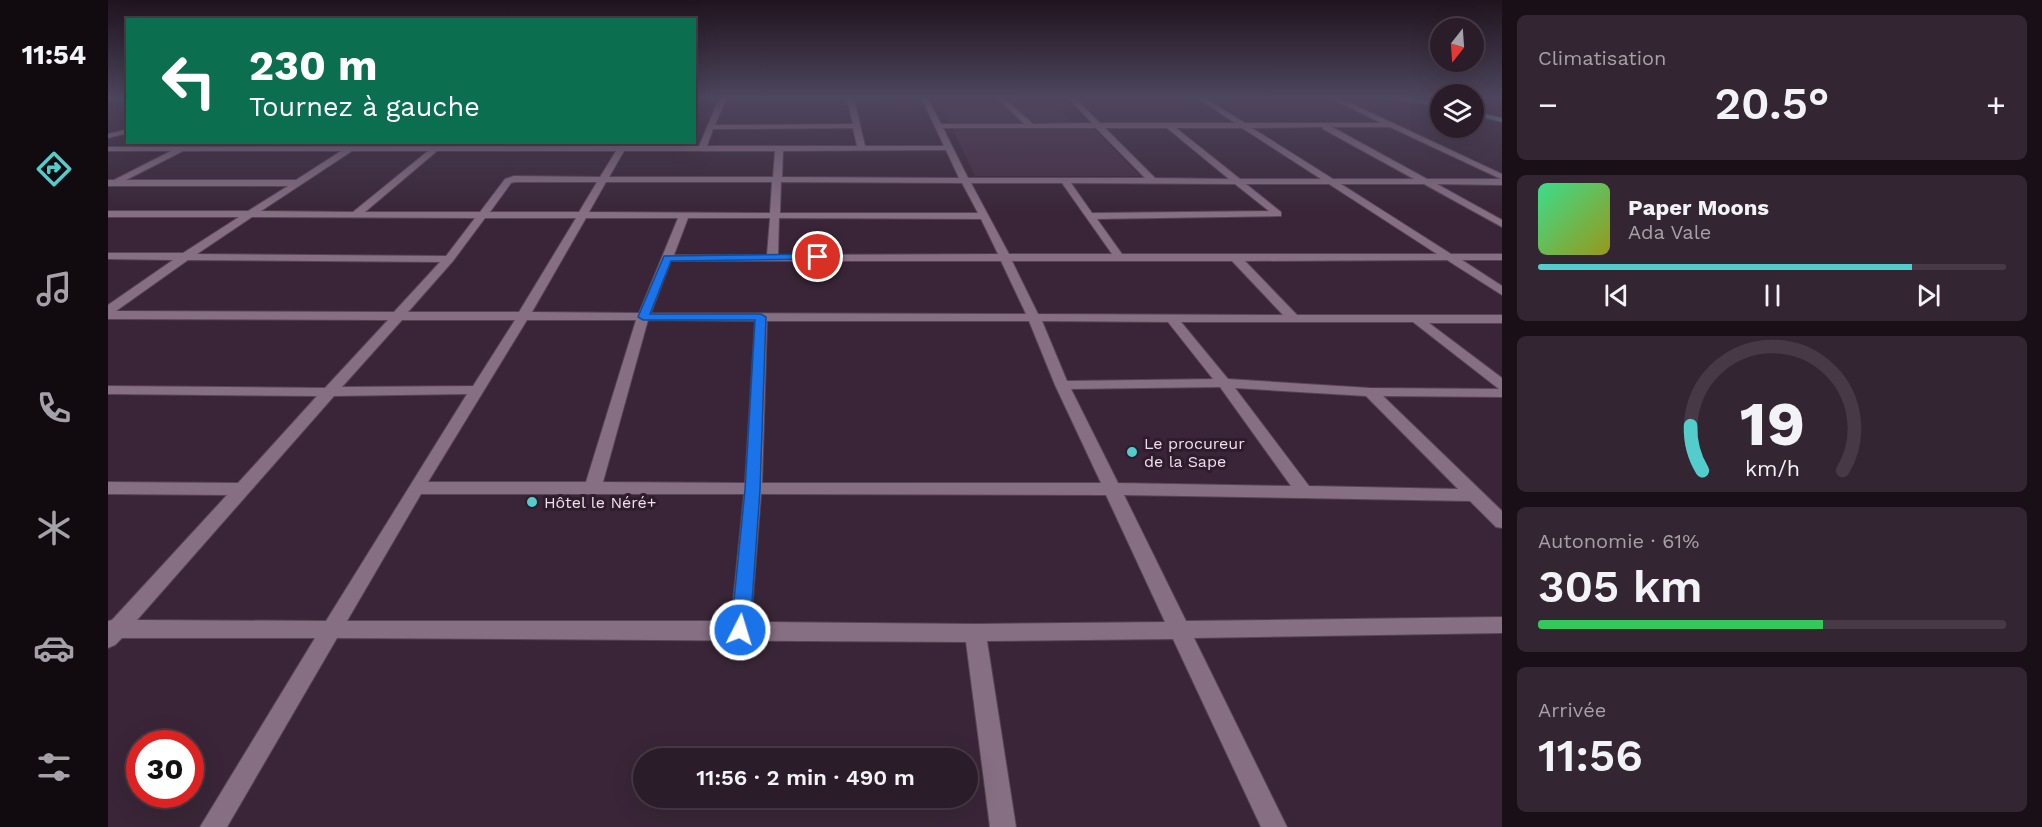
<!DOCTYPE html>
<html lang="fr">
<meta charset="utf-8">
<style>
body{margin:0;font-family:"Work Sans",sans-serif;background:#332531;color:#f1f3f6;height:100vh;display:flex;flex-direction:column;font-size:22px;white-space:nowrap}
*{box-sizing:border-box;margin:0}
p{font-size:20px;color:#a6a1a8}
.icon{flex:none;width:33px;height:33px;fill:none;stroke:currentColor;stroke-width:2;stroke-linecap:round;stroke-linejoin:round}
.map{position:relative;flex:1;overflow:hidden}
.sheet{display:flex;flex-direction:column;gap:15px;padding:15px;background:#180f17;width:540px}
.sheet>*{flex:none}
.banner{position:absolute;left:18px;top:18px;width:570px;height:126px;border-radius:0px;box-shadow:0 6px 24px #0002,0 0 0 2px #473a46;background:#0b6e4f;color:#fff;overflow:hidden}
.needle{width:39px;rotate:197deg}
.buttons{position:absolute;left:1322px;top:18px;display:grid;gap:12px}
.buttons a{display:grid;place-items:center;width:54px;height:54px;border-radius:50%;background:#2b1c29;box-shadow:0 6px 24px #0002,0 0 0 2px #473a46;font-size:30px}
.speed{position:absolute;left:18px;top:730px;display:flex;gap:12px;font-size:30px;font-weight:700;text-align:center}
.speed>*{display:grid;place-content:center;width:78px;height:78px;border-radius:50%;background:#2b1c29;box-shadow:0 6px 24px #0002,0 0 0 2px #473a46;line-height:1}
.speed .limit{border:9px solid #d22;background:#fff;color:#111}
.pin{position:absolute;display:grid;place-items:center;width:51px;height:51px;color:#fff;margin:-26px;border:3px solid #fff;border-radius:50%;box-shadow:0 2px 6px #0007}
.me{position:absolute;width:66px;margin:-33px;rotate:5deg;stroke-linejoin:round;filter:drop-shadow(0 0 4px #0008)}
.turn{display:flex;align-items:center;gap:21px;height:126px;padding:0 24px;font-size:27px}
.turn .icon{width:78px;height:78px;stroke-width:2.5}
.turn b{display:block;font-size:42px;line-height:51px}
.big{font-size:45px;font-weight:600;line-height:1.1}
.sheet .widget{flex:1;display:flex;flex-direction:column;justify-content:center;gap:9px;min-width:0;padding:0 21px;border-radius:9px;background:#332531}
.sheet .dial{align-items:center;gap:0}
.dial svg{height:156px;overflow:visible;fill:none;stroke:#473a46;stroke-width:7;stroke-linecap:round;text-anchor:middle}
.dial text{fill:#f1f3f6;stroke:none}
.song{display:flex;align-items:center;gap:18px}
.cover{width:72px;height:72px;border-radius:9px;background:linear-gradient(135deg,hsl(150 70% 55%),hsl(60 70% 35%))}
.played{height:6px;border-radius:3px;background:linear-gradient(90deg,#52cdcc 80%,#473a46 80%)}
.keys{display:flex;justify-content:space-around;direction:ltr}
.heat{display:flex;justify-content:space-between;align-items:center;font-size:33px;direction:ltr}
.charge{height:9px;border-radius:4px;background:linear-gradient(90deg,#34c759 61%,#473a46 0)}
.trip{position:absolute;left:525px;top:748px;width:345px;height:60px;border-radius:30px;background:#2b1c29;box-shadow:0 6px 24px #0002,0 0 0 2px #473a46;font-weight:600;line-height:60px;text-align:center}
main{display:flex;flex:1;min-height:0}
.tabs{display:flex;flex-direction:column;width:108px;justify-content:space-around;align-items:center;background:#110b10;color:#a6a1a8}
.tabs .icon{width:42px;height:42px}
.tabs .current{color:#52cdcc}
.tabs b{font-size:27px;color:#f1f3f6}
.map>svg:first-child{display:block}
.built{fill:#462e44}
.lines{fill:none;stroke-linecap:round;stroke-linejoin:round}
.stream{stroke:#2d002d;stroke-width:1.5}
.minor-casing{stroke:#554453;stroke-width:2}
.major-casing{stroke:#554453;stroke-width:2}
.minor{fill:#866e83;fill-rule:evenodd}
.major{fill:#5a9aa2;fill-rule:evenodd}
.route{fill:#1a73e8;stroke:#114b97;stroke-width:1.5}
.poi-dot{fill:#52cdcc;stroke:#2f1b2d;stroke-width:2}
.labels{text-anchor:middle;stroke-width:6;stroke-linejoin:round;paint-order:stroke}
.poi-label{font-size:16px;fill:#eddfeb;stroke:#2f1b2d;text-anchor:start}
</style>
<main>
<nav class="tabs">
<b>11:54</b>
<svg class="icon current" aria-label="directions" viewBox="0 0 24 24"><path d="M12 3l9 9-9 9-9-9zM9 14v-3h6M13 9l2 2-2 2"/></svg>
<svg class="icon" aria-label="music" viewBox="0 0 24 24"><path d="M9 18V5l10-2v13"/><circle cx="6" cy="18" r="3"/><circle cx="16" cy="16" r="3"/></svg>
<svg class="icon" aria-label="phone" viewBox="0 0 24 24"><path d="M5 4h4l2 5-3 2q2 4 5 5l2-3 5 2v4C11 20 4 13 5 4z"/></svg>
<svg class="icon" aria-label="climate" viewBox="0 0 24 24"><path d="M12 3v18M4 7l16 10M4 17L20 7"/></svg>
<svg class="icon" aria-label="car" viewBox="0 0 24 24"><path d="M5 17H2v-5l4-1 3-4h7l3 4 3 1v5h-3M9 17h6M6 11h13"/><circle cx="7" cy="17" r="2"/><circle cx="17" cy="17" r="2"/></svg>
<svg class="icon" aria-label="filters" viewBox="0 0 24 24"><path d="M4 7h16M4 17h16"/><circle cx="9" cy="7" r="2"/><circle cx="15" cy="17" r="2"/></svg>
</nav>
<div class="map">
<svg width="1394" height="827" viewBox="0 0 1394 827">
<rect width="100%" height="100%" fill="#392537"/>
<path class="built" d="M 834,107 L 950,107 L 969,128 L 985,128 L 1032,176 L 867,176 Z"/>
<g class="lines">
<path class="stream" d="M 0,106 L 20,101"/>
<defs>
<path id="minor" d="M 0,97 L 20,97 L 20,101 L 0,101 Z
M 586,97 L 775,97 L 772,99 L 746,99 L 757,146 L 836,146 L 813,97 L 819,97 L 833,124 L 916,124 L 888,97 L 895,97 L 925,124 L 984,123 L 959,97 L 966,97 L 992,123 L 1127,123 L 1088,97 L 1095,97 L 1137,123 L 1273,123 L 1221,97 L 1229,97 L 1394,174 L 1394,185 L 1329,184 L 1394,220 L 1394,227 L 1316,184 L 1233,184 L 1343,254 L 1394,254 L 1394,260 L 1354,260 L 1394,286 L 1394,295 L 1339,260 L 1137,261 L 1189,315 L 1394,315 L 1394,323 L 1321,323 L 1394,378 L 1394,397 L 1275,396 L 1394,511 L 1394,528 L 1388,527 L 1362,501 L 1016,495 L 1078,621 L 1394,617 L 1394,633 L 1086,638 L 1179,827 L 1153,827 L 1065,639 L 879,641 L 908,827 L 882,827 L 858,642 L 229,638 L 119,827 L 92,827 L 207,638 L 14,638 L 7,645 L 0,648 L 0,621 L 4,620 L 119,495 L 0,494 L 0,482 L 130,483 L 209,396 L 0,394 L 0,386 L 217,388 L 280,320 L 0,319 L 0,305 L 65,260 L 0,259 L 0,253 L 75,253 L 131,217 L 0,217 L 0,211 L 140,211 L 180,186 L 0,186 L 0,180 L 6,180 L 63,151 L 0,151 L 0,147 L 511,146 L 513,142 L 521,142 L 519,146 L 591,146 L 611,99 L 586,99 ZM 618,99 L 739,99 L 745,124 L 607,125 ZM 1215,127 L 1215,129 L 1306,179 L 1225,179 L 1144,128 ZM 1224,127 L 1282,127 L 1393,179 L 1319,179 ZM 745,128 L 749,146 L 599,146 L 605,129 ZM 835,128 L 988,128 L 1037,178 L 860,178 ZM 997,128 L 1059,128 L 1121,179 L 1047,178 ZM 1068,128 L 1134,128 L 1213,179 L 1132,179 ZM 838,150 L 851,178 L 674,177 L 675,151 ZM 75,151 L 233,151 L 188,180 L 18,180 ZM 244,151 L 320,151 L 245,212 L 153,211 ZM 329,151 L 508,151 L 492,177 L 406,176 L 397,179 L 372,212 L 257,212 ZM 516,151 L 667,151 L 665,177 L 501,177 ZM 407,182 L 489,182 L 471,212 L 382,212 L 403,183 ZM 498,182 L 664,182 L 662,213 L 481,212 ZM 673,182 L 854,183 L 870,213 L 672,213 ZM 863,183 L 954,183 L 1004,254 L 901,254 ZM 963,183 L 1127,184 L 1161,211 L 984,213 ZM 1138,184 L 1221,184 L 1329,254 L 1014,254 L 989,219 L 1173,216 L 1173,212 ZM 144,217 L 367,218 L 338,256 L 89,254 ZM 377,218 L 468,218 L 411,312 L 300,312 L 345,261 ZM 478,218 L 570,218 L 531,313 L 424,312 ZM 580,218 L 662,218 L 659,255 L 566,255 ZM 671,218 L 873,219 L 890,254 L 670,255 ZM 80,260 L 332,262 L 286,312 L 8,311 ZM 563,261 L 893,261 L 918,314 L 543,313 ZM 904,261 L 1124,261 L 1175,315 L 930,314 ZM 294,320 L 407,320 L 365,386 L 234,387 ZM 419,320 L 528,320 L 478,482 L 320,482 ZM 540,320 L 647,321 L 637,483 L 495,482 ZM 659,321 L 921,321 L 947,385 L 993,483 L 654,483 ZM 934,321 L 1060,322 L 1105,379 L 959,381 ZM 1073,322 L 1305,322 L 1391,389 L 1262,388 L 1120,379 ZM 1112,387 L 1183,486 L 1010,483 L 963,389 ZM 1127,388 L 1258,396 L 1350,489 L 1201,486 ZM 359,394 L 218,621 L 29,620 L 226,396 ZM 313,494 L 636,494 L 623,621 L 239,621 ZM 653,494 L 998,495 L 1057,622 L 867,624 L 643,622 Z
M 1272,97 L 1289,97 L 1327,103 L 1324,105 Z
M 20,129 L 20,133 L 0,138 L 0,134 Z"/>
<path id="major" d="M 1293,97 L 1332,103 L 1332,107 L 1294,98 Z
M 1365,111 L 1394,118 L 1394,122 L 1365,115 Z"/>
</defs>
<use href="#minor" class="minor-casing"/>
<use href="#major" class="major-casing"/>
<use href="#minor" class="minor"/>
<use href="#major" class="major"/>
</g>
<linearGradient id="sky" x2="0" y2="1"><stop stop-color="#1f141e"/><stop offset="0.46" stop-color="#4e465e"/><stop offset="1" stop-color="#4e465e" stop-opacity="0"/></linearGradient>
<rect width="1394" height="213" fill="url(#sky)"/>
<path class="route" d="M 710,254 L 714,255 L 714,259 L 563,261 L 542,314 L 653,314 L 658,317 L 652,490 L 642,630 L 639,635 L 632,638 L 626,635 L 623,630 L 637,490 L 647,320 L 535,320 L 530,317 L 556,256 Z"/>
<g class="poi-dot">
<circle cx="1024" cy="452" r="6"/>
<circle cx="424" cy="502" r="6"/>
</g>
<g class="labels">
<g class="poi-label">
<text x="1036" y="449">Le procureur<tspan x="1036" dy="18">de la Sape</tspan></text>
<text x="436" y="508">Hôtel le Néré+</text>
</g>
</g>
</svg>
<div class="buttons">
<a><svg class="needle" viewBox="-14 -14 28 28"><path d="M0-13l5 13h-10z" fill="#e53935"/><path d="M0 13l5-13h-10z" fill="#a6a1a8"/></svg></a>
<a><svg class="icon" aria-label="layers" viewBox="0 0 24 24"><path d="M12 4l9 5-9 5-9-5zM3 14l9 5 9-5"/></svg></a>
</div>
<div class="speed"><div class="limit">30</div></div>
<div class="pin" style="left:710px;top:257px;background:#d93025"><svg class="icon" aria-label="arrive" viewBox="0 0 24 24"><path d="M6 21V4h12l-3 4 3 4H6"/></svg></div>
<svg class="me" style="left:632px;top:630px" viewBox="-20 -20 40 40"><circle r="17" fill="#1a73e8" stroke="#fff" stroke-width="3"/><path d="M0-11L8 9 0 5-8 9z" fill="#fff"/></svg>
<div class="trip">11:56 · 2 min · 490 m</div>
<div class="banner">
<div class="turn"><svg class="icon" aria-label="left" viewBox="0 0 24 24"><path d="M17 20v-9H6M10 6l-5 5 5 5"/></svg><div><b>230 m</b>Tournez à gauche</div></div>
</div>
</div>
<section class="sheet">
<div class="widget"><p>Climatisation</p>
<div class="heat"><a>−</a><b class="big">20.5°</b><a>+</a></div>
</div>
<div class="widget">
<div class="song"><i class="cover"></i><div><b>Paper Moons</b><p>Ada Vale</p></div></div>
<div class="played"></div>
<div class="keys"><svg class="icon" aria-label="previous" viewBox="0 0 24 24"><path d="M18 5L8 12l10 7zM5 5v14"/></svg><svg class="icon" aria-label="pause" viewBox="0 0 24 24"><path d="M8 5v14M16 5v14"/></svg><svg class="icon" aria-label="next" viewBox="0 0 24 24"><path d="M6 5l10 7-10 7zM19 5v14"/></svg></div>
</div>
<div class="widget dial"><svg viewBox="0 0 100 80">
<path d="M14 69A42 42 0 1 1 86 69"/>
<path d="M14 69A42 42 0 0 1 8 46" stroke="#52cdcc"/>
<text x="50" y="56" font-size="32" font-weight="700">19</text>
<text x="50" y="72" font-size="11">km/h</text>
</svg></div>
<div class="widget"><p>Autonomie · 61%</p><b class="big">305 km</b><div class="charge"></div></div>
<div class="widget"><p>Arrivée</p><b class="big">11:56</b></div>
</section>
</main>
